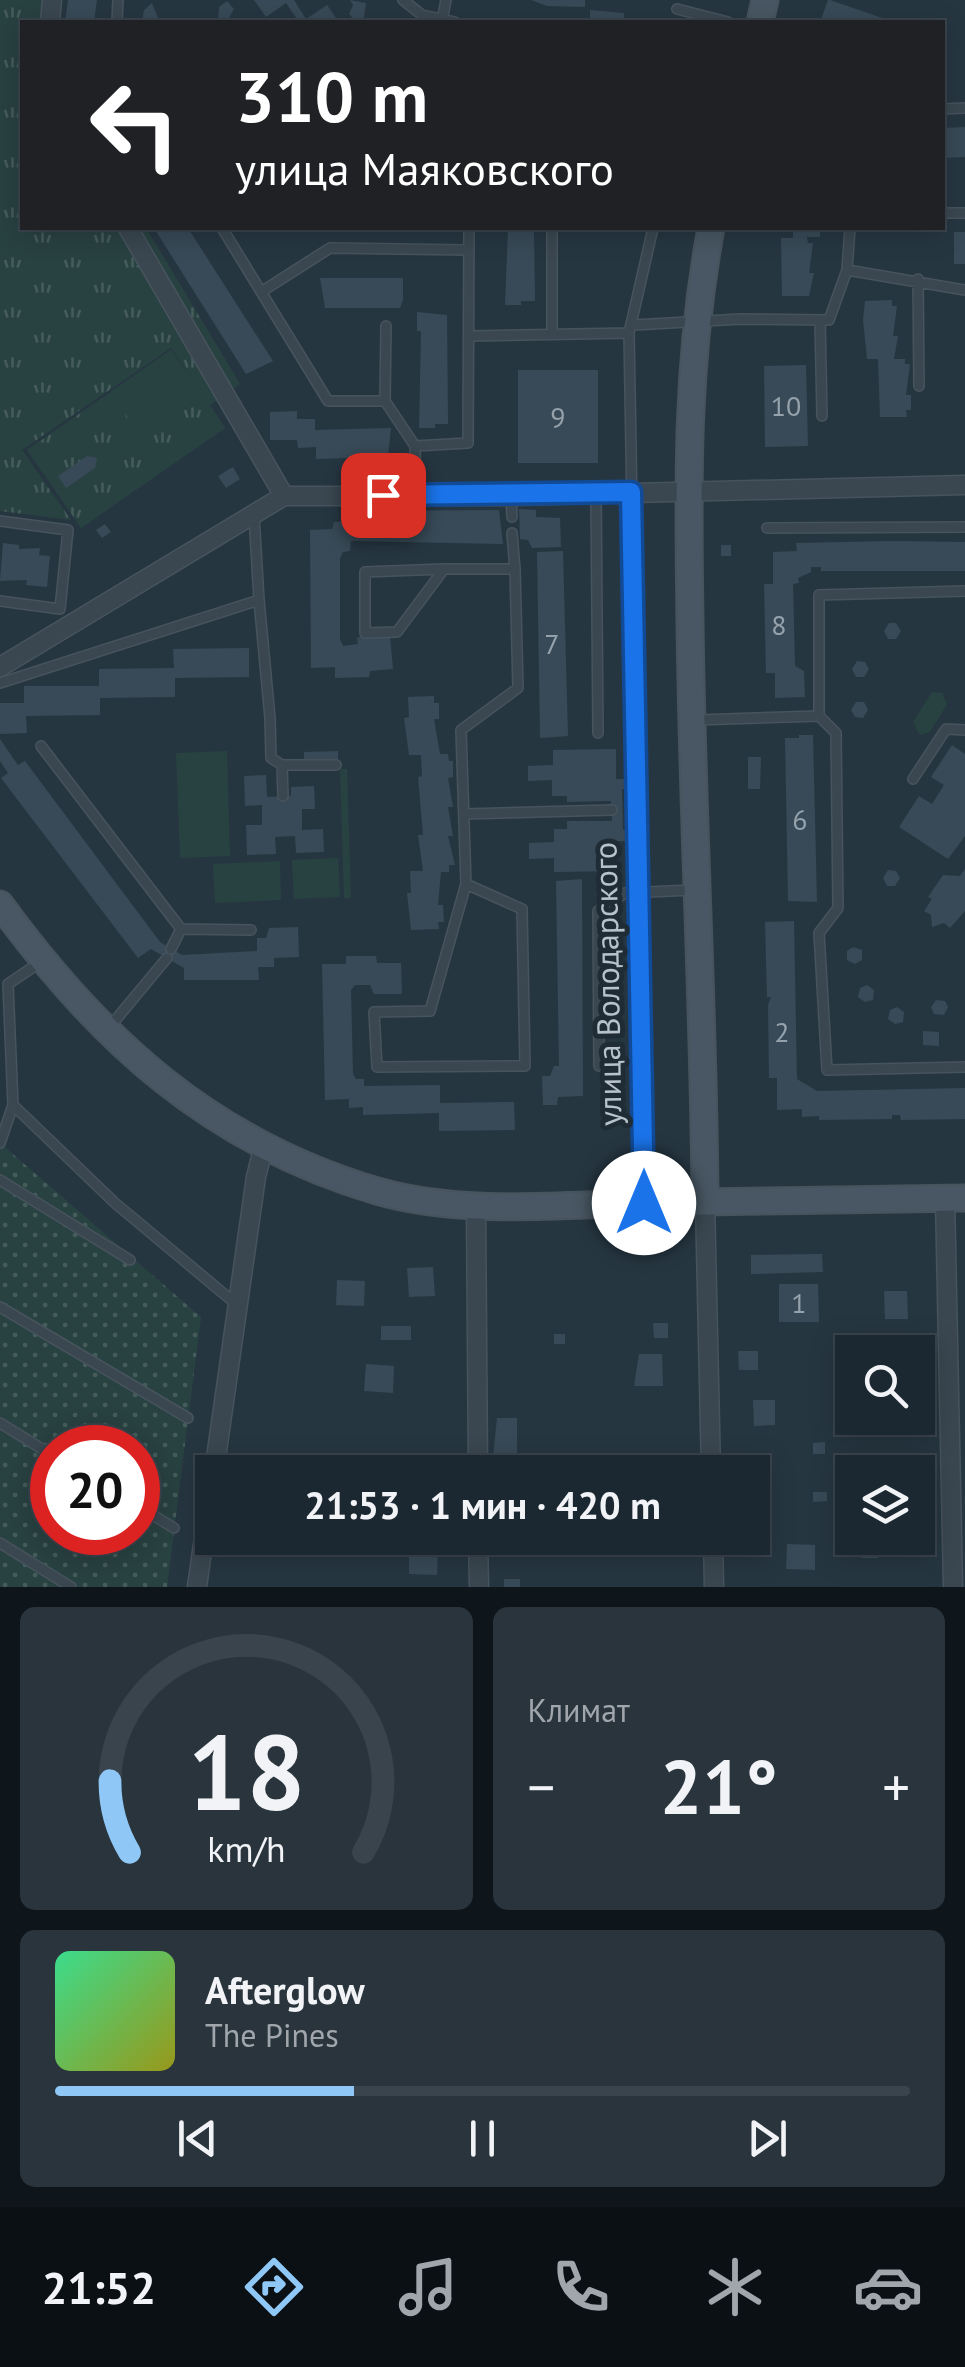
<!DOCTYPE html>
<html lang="ru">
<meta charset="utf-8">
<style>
body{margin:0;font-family:"PT Sans",sans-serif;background:#29343d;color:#f1f3f6;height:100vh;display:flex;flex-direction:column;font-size:38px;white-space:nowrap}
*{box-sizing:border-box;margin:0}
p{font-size:32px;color:#a0a6ab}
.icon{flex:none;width:55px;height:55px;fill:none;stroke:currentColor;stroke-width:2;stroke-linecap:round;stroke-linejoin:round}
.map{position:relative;height:1587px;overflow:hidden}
.side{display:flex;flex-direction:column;gap:20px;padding:20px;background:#0f161b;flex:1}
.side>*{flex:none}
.top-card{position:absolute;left:20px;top:20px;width:925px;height:210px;border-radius:0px;box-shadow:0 5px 25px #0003,0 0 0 2px #3a444d;background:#202124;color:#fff;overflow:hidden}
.buttons{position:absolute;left:835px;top:1335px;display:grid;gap:20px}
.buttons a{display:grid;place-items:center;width:100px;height:100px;border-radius:0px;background:#1c2831;box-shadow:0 5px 25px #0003,0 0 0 2px #3a444d;font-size:50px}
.speed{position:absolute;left:30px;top:1425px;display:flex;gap:20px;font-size:50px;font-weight:700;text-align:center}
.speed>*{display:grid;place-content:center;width:130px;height:130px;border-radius:50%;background:#1c2831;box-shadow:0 5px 25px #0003,0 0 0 2px #3a444d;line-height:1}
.speed .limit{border:15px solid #d22;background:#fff;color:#111}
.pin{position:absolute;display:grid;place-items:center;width:85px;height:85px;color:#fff;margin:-42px;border-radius:20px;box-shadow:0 5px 15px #0006}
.me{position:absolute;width:110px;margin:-55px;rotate:0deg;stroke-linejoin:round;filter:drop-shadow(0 0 8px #0008)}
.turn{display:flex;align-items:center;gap:35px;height:210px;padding:0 50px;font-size:45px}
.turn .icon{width:130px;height:130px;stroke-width:2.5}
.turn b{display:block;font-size:70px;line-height:85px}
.big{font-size:75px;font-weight:600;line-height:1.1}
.side .widget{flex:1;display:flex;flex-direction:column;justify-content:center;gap:15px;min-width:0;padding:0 35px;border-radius:15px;background:#29343d}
.side .dial{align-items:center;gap:0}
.dial svg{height:260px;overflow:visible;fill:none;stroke:#3a444d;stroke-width:7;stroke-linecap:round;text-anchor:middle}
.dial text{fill:#f1f3f6;stroke:none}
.song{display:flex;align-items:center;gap:30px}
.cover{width:120px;height:120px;border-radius:15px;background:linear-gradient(135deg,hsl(150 70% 55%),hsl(60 70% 35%))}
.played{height:10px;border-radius:5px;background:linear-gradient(90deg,#8fc8f7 35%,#3a444d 35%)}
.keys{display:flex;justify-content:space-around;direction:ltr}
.heat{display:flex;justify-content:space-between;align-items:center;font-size:55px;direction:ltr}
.side .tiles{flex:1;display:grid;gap:20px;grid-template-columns:1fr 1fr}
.widget:last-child{grid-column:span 2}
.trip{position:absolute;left:195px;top:1455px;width:575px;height:100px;border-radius:0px;background:#1c2831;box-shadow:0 5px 25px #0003,0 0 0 2px #3a444d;font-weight:600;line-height:100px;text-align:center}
.dock{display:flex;height:160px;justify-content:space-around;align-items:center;background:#0b1014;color:#a0a6ab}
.dock .icon{width:70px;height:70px}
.dock .on{color:#8fc8f7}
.dock b{font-size:45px;color:#f1f3f6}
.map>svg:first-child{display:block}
.grass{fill:url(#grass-dots);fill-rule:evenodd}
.park{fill:url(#park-tufts)}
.pitch{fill:#284241}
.building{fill:#384a57}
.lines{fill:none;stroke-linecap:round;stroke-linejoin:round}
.lane-casing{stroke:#47535d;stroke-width:12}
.street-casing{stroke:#47535d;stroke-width:21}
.secondary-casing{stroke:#47535d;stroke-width:29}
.lane{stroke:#3a4750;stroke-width:9}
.street{stroke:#3a4750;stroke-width:18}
.secondary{stroke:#485763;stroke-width:25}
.route-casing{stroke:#114b97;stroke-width:25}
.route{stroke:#1a73e8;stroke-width:18}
.labels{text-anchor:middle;stroke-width:10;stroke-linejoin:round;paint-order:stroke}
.number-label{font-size:28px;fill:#95a2ac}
.street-label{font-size:32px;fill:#b7c2cb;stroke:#1f2c36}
</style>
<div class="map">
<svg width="965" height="1587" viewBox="0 0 965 1587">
<defs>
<pattern id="grass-dots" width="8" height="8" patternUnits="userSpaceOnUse" patternTransform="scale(2.5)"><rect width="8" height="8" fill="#284241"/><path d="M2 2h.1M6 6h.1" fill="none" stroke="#455c5b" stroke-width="1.8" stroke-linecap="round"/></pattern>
<pattern id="park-tufts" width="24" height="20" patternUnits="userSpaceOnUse" patternTransform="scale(2.5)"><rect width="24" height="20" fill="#284241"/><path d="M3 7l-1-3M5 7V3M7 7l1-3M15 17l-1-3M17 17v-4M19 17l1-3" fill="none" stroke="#455c5b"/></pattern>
</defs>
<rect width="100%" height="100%" fill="#263641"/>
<path class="grass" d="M 0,1143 L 201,1317 L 167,1587 L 0,1587 ZM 52,1448 L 138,1448 L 138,1532 L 52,1532 Z"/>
<path class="park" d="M 0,0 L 58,0 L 56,22 L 22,22 L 22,228 L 146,228 L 240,384 L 210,405 L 225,428 L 81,528 L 27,450 L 171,350 L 196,384 L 171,348 L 22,450 L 71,520 L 0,511 Z"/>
<path class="pitch" d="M 171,350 L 202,395 L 141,437 L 110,392 Z
M 932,692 L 942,693 L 947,704 L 930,732 L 920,735 L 913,722 Z
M 227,751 L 230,856 L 180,858 L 176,753 Z
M 340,769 L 347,769 L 351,898 L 344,898 Z
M 338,858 L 340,897 L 294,899 L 292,860 Z
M 280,861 L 281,900 L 215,903 L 213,864 Z"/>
<path class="building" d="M 68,0 L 97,0 L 94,22 L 65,22 Z
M 254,0 L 294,0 L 306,19 L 327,5 L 339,22 L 299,22 L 286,3 L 266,17 Z
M 350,0 L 366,3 L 364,17 L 356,22 L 349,14 L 353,5 Z
M 531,0 L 585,0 L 585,7 L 547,6 Z
M 828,0 L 830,0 L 894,22 L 820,22 Z
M 227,1 L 234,9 L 229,18 L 232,22 L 218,22 L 219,7 Z
M 152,3 L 158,18 L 142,22 L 144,10 Z
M 590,10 L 624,13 L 624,22 L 590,22 Z
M 965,127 L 965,157 L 942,158 L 942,128 Z
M 154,228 L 188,228 L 273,361 L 246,374 Z
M 508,228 L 534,228 L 535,301 L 521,301 L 521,305 L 505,305 Z
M 793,228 L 820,228 L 820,237 L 807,237 L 808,243 L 813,243 L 809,273 L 814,273 L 809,296 L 782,296 L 781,238 L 793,238 Z
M 954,232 L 965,232 L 965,264 L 954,264 Z
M 320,278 L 403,278 L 403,300 L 400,308 L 325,308 Z
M 892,300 L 892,306 L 897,306 L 893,336 L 898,336 L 894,359 L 905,359 L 905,364 L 910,364 L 906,395 L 911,395 L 911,410 L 906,410 L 907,417 L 880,417 L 878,359 L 867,359 L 863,320 L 865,301 Z
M 417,312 L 447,315 L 448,424 L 435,424 L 435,428 L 419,428 L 421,331 L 417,331 Z
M 806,365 L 808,446 L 765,447 L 764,366 Z
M 518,370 L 598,370 L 598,463 L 518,463 Z
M 297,411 L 297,419 L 315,419 L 315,430 L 391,428 L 388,457 L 316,459 L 316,447 L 298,448 L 297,440 L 270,440 L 270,412 Z
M 87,456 L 97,458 L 95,468 L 66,488 L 58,476 Z
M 233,467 L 240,479 L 226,488 L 218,476 Z
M 519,509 L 536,510 L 536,517 L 560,518 L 561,547 L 532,548 L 528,540 L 520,539 Z
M 499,510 L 503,544 L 351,541 L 350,551 L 343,552 L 340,558 L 340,639 L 343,646 L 358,644 L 357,638 L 362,636 L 390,636 L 393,669 L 370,671 L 369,677 L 335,678 L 335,667 L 311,668 L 310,530 L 332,529 L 334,522 L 348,521 L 349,511 Z
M 105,524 L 111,532 L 102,538 L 96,530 Z
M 894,541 L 965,542 L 965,571 L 821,571 L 821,567 L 811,567 L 811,572 L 798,578 L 799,583 L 793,584 L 795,666 L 804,671 L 805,697 L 775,698 L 775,673 L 766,673 L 764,584 L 773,584 L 773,552 L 797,551 L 796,543 Z
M 3,543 L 19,545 L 19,549 L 40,548 L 39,555 L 50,556 L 47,587 L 26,585 L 27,580 L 0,581 Z
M 721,545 L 731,545 L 731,556 L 721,556 Z
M 563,551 L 568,736 L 540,738 L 537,552 Z
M 889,623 L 896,623 L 901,631 L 896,639 L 888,639 L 884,631 Z
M 249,648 L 249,677 L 175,678 L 175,697 L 100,698 L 100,715 L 26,716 L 27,733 L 0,734 L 0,703 L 24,703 L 24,686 L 99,686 L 99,669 L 174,668 L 173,649 Z
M 857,661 L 865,662 L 869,669 L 864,677 L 856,677 L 852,669 Z
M 434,696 L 434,703 L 439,703 L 439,719 L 434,719 L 440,754 L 448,754 L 449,761 L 453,761 L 453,777 L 448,778 L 453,807 L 448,807 L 453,836 L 448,836 L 455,865 L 449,865 L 449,872 L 441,872 L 438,905 L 443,905 L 444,922 L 438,922 L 439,929 L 411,930 L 407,893 L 411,893 L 410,871 L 423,871 L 418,835 L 423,835 L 418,777 L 422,776 L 421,755 L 409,755 L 404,718 L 409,717 L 408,697 Z
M 856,702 L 864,702 L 868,710 L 863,718 L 855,717 L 851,710 Z
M 799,735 L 813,735 L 817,902 L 788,901 L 785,738 L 799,738 Z
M 0,739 L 18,765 L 25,761 L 160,942 L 182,955 L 257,951 L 257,938 L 266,938 L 269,928 L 298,927 L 299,957 L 274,958 L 274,967 L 258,967 L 259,980 L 184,980 L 184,968 L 151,949 L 138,958 L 1,778 L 8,773 L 0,761 Z
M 952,745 L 965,754 L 965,836 L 948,859 L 899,827 L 919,796 L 932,804 L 944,785 L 931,777 Z
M 616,749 L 616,779 L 628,779 L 629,789 L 622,789 L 623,830 L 629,830 L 629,841 L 618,841 L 618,871 L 554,872 L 554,858 L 529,859 L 529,843 L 554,842 L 554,829 L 567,829 L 567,821 L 612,821 L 611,801 L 567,802 L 567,796 L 552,796 L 552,780 L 528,781 L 528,766 L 553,765 L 553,750 Z
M 338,751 L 338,761 L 304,762 L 304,752 Z
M 748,757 L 761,757 L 760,789 L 748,789 Z
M 266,775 L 267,797 L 291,796 L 291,787 L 314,786 L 315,809 L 302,809 L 302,830 L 323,829 L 324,852 L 296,853 L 295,836 L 275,837 L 276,854 L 247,855 L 246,825 L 262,825 L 262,805 L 245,806 L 244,776 Z
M 965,869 L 965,911 L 950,928 L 944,923 L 932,927 L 931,915 L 924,911 L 932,899 L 928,897 L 943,875 L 960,876 Z
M 888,870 L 896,871 L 900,878 L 895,886 L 887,886 L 883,878 Z
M 582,879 L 583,1096 L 558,1097 L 557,1105 L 543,1105 L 542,1076 L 550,1076 L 554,1066 L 559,1066 L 556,881 Z
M 794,921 L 797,1079 L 817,1091 L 965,1088 L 965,1119 L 901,1120 L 900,1115 L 892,1115 L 892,1119 L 819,1120 L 819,1116 L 802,1117 L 802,1109 L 777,1110 L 777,1078 L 769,1078 L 768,1005 L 771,997 L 767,997 L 765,922 Z
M 853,947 L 862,950 L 862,960 L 855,964 L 847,960 L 847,951 Z
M 346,956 L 376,956 L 377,963 L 401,963 L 402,994 L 374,994 L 370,985 L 355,985 L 351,990 L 353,1074 L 356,1079 L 364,1079 L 364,1086 L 440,1085 L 440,1103 L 514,1102 L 515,1130 L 439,1131 L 439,1113 L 363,1115 L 363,1107 L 349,1108 L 349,1099 L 325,1100 L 322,964 L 346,964 Z
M 867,985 L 874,990 L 873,1000 L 865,1002 L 858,997 L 860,988 Z
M 936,1000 L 945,1001 L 948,1007 L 944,1015 L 934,1014 L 931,1007 Z
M 897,1007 L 904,1012 L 903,1022 L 895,1024 L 888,1019 L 890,1010 Z
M 923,1031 L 939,1032 L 939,1046 L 923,1045 Z
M 822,1254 L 823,1272 L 751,1274 L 751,1255 Z
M 433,1267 L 435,1296 L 409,1297 L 407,1268 Z
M 337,1280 L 365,1281 L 364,1306 L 336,1305 Z
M 779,1284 L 818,1284 L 819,1322 L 779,1322 Z
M 884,1291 L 907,1291 L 908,1319 L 885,1319 Z
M 653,1323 L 668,1323 L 668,1338 L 654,1338 Z
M 381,1326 L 411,1326 L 411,1340 L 381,1340 Z
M 554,1334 L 565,1334 L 565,1344 L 554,1344 Z
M 738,1351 L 758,1351 L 758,1370 L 739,1370 Z
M 639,1354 L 662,1354 L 663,1386 L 634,1386 Z
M 366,1364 L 394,1366 L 393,1393 L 364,1391 Z
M 753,1400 L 775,1400 L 775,1425 L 754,1426 Z
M 497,1418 L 517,1418 L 517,1457 L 493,1457 Z
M 825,1442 L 825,1454 L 813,1454 L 813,1443 Z
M 813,1492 L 827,1492 L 827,1501 L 813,1502 Z
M 861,1542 L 878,1542 L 878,1558 L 861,1558 Z
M 787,1544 L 815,1545 L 815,1570 L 786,1569 Z
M 409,1549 L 438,1550 L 437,1575 L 409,1574 Z
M 504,1579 L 520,1579 L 520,1587 L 504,1587 Z"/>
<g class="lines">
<defs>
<path id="lane" d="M 403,0 L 422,15 L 455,22
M 677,9 L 728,22
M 442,21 L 446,0
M 117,22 L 118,0
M 942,109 L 965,108
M 942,213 L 965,213
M 222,228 L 328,401 L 385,401
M 847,270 L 850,228
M 918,279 L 919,386
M 261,292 L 330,248 L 469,250
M 820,320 L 822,416
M 634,325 L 741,319 L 829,320 L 847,270 L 965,290
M 386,326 L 385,401 L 415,446
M 552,334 L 552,228
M 470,336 L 629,333
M 596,494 L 598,733
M 416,495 L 415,446 L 468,443 L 469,228
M 511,496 L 512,517
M 0,521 L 68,530 L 60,609 L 0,601
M 767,528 L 965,527
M 512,533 L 515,569
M 444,569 L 365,572 L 365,633 L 397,632 L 444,569 L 515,569 L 518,688 L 461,730 L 466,884
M 965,591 L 819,595 L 819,716 L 836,733 L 838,908 L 819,933 L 827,1070 L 965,1067
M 259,600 L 270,718 L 271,758 L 282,765 L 283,796
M 0,683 L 259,600 L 254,515
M 697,720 L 819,716
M 41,746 L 181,929 L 171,949
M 282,765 L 336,765
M 913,779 L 946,729 L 965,730
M 464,814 L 612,810
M 466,884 L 522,909 L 525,1066 L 377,1067 L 374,1012 L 430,1011 Z
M 181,929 L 251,930
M 8,984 L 42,961
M 108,1029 L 167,958
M 599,1066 L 598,911 L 625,893 L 693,890
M 13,1105 L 115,1203 L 236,1304
M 0,1143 L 13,1105 L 8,984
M 0,1180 L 130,1260
M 644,1200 L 629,333 L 653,228
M 0,1307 L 188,1418
M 0,1423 L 52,1455
M 138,1506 L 174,1528
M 0,1543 L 71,1587"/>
<path id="street" d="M 50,22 L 52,0
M 128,228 L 284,496
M 0,667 L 284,496 L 511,496 L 965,485
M 945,1198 L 953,1587
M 705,1202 L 711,1472
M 476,1205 L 478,1472
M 214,1472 L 256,1177 L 264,1145
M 478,1538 L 479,1587
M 713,1538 L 714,1587
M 197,1587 L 212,1480"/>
<path id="secondary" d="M 760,22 L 765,0
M 0,904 C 100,1041 211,1142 377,1191 C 461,1215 554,1205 640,1203 C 748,1201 857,1200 965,1198
M 705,1202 C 704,1008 692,814 690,620 C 688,482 686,363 711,228"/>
</defs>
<use href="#lane" class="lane-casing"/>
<use href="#street" class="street-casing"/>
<use href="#secondary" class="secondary-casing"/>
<use href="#lane" class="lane"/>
<use href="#street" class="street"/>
<use href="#secondary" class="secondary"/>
</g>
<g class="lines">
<defs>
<path id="route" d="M 383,495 L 631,492 L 644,1203"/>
</defs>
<use href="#route" class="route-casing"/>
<use href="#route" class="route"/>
</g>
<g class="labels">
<g class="number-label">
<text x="786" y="416">10</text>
<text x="558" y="427">9</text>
<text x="779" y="635">8</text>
<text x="552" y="654">7</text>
<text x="800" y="830">6</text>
<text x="782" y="1042">2</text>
<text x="799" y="1313">1</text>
</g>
<g class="street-label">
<text transform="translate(608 984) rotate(-91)" y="11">улица Володарского</text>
</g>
</g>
</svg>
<div class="buttons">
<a><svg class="icon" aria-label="search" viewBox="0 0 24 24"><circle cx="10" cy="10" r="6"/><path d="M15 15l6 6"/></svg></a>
<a><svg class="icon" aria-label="layers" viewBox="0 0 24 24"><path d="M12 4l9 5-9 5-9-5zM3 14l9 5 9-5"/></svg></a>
</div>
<div class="speed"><div class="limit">20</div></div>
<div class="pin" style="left:383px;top:495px;background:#d93025"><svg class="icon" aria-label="arrive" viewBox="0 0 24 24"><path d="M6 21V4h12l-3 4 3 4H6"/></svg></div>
<svg class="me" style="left:644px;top:1203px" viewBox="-20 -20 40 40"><circle r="19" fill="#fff"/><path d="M0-13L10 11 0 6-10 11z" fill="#1a73e8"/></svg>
<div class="trip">21:53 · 1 мин · 420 m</div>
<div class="top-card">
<div class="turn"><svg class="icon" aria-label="left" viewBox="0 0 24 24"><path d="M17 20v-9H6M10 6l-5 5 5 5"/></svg><div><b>310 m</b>улица Маяковского</div></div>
</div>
</div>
<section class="side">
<div class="tiles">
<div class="widget dial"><svg viewBox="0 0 100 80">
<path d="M14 69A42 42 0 1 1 86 69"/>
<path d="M14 69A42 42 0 0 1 8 47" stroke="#8fc8f7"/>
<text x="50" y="56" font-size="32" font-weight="700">18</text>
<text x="50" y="72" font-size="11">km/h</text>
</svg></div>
<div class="widget"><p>Климат</p>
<div class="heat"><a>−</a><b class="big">21°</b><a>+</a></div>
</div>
<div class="widget">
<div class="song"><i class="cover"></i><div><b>Afterglow</b><p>The Pines</p></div></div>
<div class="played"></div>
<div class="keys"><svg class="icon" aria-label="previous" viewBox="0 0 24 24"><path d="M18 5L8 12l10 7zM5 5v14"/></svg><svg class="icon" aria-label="pause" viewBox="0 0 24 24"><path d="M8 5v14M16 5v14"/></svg><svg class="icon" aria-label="next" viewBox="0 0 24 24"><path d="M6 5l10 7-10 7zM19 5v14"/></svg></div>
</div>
</div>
</section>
<nav class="dock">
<b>21:52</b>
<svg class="icon on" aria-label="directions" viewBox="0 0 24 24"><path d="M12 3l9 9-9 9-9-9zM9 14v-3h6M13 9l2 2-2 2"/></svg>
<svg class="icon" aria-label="music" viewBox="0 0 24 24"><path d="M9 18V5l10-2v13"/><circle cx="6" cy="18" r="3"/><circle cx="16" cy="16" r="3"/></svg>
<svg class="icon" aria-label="phone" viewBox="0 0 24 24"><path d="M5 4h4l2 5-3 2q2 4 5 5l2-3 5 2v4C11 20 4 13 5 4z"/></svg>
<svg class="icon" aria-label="climate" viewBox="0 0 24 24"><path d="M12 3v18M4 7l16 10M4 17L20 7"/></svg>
<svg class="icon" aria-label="car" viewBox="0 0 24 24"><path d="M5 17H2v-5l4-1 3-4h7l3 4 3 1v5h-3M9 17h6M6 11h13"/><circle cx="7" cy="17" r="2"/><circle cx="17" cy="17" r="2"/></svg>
</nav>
